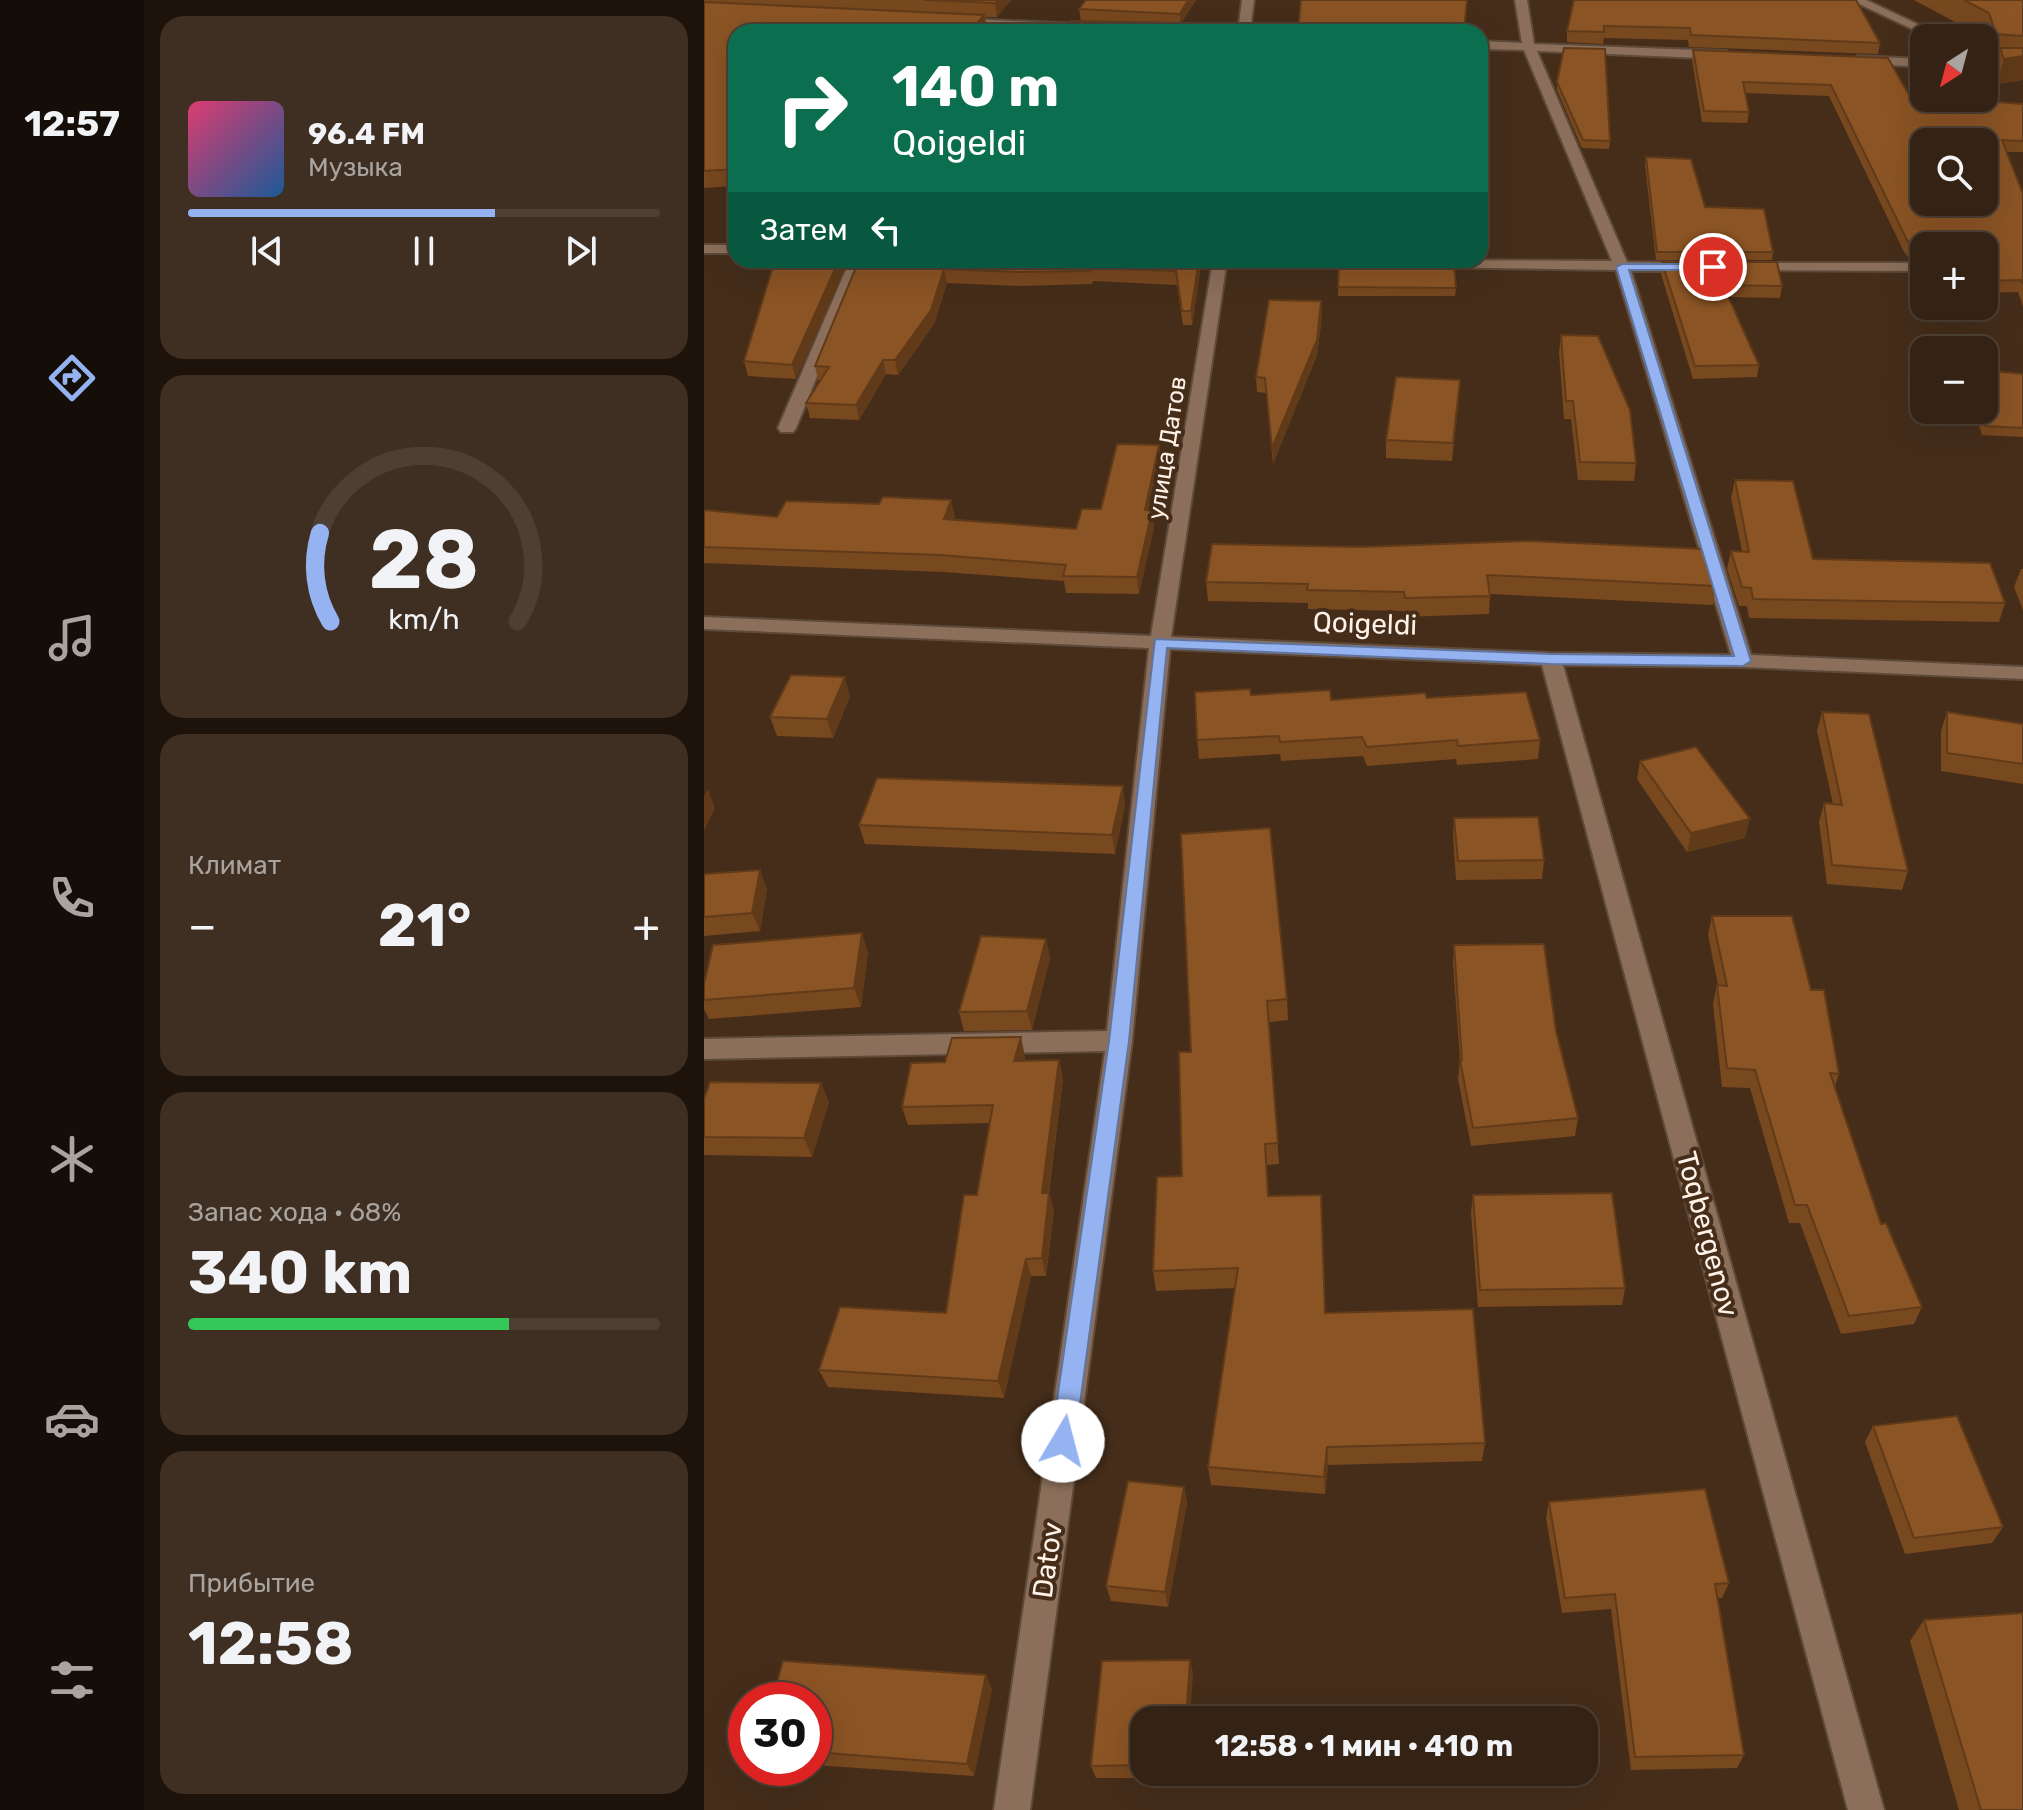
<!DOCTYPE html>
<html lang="ru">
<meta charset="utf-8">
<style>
body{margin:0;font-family:Rubik,sans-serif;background:#3f2f22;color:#f1f3f6;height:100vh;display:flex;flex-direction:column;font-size:30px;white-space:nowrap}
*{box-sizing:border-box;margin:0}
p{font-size:26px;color:#a9a4a0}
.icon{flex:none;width:44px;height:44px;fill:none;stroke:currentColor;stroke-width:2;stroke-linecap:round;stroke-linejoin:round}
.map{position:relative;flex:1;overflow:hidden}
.sheet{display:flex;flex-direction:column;gap:16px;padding:16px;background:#1d130b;width:560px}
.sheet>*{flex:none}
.top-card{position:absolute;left:24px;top:24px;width:760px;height:244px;border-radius:24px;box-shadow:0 8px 32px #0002,0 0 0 2px #4e3f34;background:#0b6e4f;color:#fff;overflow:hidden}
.needle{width:52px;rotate:216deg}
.fabs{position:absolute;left:1206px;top:24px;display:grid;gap:16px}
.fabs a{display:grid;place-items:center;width:88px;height:88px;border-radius:16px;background:#342214;box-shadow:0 8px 32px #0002,0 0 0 2px #4e3f34;font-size:40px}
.speed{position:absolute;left:24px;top:1682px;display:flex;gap:16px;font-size:40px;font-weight:700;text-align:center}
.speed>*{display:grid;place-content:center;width:104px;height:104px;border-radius:50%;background:#342214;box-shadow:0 8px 32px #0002,0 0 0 2px #4e3f34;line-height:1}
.speed .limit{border:12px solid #d22;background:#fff;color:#111}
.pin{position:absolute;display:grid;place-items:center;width:68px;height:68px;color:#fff;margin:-34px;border:4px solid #fff;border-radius:50%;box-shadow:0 2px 8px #0007}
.me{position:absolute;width:88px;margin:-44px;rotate:8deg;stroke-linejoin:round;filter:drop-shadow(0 0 6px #0008)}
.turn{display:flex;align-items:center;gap:28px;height:168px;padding:0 32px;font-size:36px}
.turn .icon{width:104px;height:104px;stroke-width:2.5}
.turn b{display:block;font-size:56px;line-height:68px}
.then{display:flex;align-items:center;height:76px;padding:0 32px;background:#0003;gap:16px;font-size:30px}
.big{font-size:60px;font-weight:700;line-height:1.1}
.sheet .widget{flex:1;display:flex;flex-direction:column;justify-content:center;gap:12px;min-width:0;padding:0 28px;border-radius:24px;background:#3f2f22}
.sheet .dial{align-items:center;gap:0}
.dial svg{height:208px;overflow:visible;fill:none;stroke:#4e3f34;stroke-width:7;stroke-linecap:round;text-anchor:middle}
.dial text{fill:#f1f3f6;stroke:none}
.song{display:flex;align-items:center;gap:24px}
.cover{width:96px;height:96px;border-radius:12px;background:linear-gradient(135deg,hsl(340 70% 55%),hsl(210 70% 35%))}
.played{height:8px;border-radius:4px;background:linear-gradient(90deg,#95b2f1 65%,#4e3f34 65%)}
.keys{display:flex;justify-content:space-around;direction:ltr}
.heat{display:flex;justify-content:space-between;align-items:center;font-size:44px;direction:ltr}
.charge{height:12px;border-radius:6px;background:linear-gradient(90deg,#34c759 68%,#4e3f34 0)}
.trip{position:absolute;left:426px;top:1706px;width:468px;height:80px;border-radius:24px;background:#342214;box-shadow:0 8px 32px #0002,0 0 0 2px #4e3f34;font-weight:700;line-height:80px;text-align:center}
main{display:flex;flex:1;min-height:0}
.dock{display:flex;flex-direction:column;width:144px;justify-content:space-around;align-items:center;background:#150e08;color:#a9a4a0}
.dock .icon{width:56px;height:56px}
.dock .selected{color:#95b2f1}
.dock b{font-size:36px;color:#f1f3f6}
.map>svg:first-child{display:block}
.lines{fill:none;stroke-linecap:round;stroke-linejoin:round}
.minor-casing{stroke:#5e4a3a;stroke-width:4}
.minor{fill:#8b6f5a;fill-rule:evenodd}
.wall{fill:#78481f}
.shaded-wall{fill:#613b19}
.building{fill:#8b5424;stroke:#613b19;stroke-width:2;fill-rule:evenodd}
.route{fill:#95b2f1;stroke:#61749d;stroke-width:2}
.labels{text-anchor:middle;stroke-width:8;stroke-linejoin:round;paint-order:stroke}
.far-street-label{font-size:24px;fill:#fff2e9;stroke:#452d1a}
.street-label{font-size:28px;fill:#fff2e9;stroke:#452d1a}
</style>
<main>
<nav class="dock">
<b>12:57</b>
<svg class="icon selected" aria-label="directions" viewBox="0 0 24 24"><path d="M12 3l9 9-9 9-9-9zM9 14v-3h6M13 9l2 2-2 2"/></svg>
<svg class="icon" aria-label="music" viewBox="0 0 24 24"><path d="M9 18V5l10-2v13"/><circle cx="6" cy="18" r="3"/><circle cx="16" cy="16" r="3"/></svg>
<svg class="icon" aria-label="phone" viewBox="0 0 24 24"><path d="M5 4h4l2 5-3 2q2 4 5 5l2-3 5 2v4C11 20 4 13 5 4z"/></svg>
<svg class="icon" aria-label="climate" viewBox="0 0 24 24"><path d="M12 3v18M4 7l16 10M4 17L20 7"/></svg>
<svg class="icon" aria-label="car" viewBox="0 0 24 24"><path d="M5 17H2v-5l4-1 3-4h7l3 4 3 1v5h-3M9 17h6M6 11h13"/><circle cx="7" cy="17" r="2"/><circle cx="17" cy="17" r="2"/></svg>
<svg class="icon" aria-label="filters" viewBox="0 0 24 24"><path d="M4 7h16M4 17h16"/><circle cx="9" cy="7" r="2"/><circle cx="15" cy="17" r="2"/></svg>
</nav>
<section class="sheet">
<div class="widget">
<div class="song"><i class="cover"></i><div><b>96.4 FM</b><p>Музыка</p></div></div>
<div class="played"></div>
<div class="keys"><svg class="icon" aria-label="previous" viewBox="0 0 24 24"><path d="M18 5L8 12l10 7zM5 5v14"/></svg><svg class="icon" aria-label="pause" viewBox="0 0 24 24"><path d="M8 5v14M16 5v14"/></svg><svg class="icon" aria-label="next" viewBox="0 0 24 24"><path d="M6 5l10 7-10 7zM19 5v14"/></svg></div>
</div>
<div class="widget dial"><svg viewBox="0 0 100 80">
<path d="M14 69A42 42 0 1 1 86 69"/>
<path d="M14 69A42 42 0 0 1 10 35" stroke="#95b2f1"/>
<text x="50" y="56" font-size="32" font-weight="700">28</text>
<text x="50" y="72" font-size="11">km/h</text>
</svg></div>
<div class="widget"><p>Климат</p>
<div class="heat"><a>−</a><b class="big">21°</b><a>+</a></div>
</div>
<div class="widget"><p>Запас хода · 68%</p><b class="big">340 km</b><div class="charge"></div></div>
<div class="widget"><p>Прибытие</p><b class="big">12:58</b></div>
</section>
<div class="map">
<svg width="1319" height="1810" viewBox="0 0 1319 1810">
<rect width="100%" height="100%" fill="#452d1a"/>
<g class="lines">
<defs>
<path id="minor" d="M 538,0 L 550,0 L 546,32 L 534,32 Z
M 811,0 L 823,0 L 830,44 L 1022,51 L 1028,55 L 1022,59 L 833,51 L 923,262 L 990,263 L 997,267 L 990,271 L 927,271 L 1047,655 L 1319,667 L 1319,679 L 1039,667 L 859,665 L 1180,1810 L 1144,1810 L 838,665 L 466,649 L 428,1041 L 326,1810 L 290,1810 L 401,1051 L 0,1059 L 0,1039 L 403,1031 L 445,648 L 0,629 L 0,617 L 447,636 L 509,260 L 523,260 L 467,637 L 847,653 L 1027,655 L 912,270 L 718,267 L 711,263 L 713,260 L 908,261 L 820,50 L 776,49 L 776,41 L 818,43 Z
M 1147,0 L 1162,0 L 1243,38 L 1227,38 Z
M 248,18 L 395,25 L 401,28 L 395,31 L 244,23 L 244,19 Z
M 440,27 L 490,29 L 496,32 L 436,32 L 436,28 Z
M 1154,56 L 1220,59 L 1220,67 L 1150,63 L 1148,60 Z
M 1280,61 L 1319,63 L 1319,71 L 1280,69 Z
M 0,245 L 32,245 L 32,253 L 0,253 Z
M 146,260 L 160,260 L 92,428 L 89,432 L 77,432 L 74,428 Z
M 577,260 L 672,260 L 673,262 L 666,266 L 584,264 Z
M 1042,263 L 1220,263 L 1220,271 L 1037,270 L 1037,264 Z"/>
</defs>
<use href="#minor" class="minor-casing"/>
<use href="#minor" class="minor"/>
</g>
<path class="wall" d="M 0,0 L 307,0 L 293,17 L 281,17 L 283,29 L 32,32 L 32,186 L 0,188 Z
M 382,0 L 492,0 L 476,25 L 470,25 L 470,32 L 359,32 L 377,21 L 375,9 Z
M 870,0 L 1176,43 L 1174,54 L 985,47 L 984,40 L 900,38 L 899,44 L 863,42 L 863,31 Z
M 1210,0 L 1319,0 L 1319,80 L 1293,84 L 1290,73 L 1293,59 L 1286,58 L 1279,37 Z
M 989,50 L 1205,95 L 1319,104 L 1319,152 L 1303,152 L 1319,194 L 1319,306 L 1314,292 L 1280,293 L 1280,246 L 1220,246 L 1220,261 L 1207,260 L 1200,252 L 1125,96 L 1041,93 L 1045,112 L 1043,123 L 998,122 L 988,60 Z
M 853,82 L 906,141 L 905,149 L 878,148 L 853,90 Z
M 942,157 L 1001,207 L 1069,252 L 1068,260 L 952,260 L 941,165 Z
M 32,215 L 32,239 L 29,239 L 25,226 Z
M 71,260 L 92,379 L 44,376 L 40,361 Z
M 155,260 L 498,260 L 488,325 L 479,325 L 473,285 L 389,281 L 388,284 L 315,286 L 243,283 L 230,324 L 194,375 L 182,374 L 155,420 L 106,418 L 102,403 L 116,381 L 114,380 L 111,366 Z
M 635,260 L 752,288 L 751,296 L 634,296 Z
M 958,262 L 1078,286 L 1076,298 L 1024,297 L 1055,365 L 1053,377 L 989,379 L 957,274 Z
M 618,316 L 613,355 L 569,464 L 562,393 L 553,392 L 552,377 Z
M 857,335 L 932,463 L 930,481 L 874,480 L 867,419 L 860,419 L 855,352 Z
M 1319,374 L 1319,437 L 1278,435 L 1270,410 L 1280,410 Z
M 755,397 L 748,461 L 682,458 L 682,440 Z
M 455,445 L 457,461 L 446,511 L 450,527 L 435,594 L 362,593 L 360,581 L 239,572 L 0,563 L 0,510 L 73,517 L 251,517 L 250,519 L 372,529 L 397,509 Z
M 1031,480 L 1109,559 L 1301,603 L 1295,622 L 1045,618 L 1043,606 L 1035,606 L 1023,569 L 1027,551 L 1038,551 L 1027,498 Z
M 508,544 L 1012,586 L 1009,605 L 786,594 L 785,614 L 700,617 L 699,611 L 604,609 L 604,603 L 504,601 L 502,582 Z
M 1317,569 L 1319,569 L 1319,610 L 1310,587 Z
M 146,696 L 129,738 L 73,736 L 66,717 Z
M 723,698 L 836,740 L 834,759 L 753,765 L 752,759 L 663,766 L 659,756 L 577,761 L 576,754 L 495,759 L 493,740 L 627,700 Z
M 1118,712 L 1204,871 L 1198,890 L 1123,884 L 1115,822 L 1120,803 L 1129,804 L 1113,731 Z
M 1243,712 L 1319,724 L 1319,784 L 1237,771 L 1237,731 Z
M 936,761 L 1041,838 L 983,852 L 933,779 Z
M 421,805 L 411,854 L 161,844 L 155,825 Z
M 750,818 L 840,860 L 838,879 L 752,880 L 749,837 Z
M 477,834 L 583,999 L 584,1020 L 565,1022 L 575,1164 L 563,1165 L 564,1196 L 621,1313 L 781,1443 L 778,1461 L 624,1465 L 621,1494 L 507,1485 L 504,1467 L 531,1288 L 452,1291 L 449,1271 L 478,1176 L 487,1052 Z
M 0,874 L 63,889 L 56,931 L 0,936 Z
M 1008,916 L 1107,990 L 1135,1074 L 1131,1086 L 1177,1224 L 1218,1307 L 1210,1324 L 1137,1334 L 1096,1223 L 1085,1223 L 1046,1088 L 1018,1087 L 1009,1004 L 1013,985 L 1014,985 L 1004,935 Z
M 342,939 L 346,958 L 328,1030 L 260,1031 L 255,1012 Z
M 750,945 L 852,1031 L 874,1118 L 871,1136 L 767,1146 L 754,1079 L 756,1060 L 749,964 Z
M 164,952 L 157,1007 L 5,1019 L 0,1009 L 0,984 Z
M 321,1056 L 320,1061 L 355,1060 L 359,1079 L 345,1193 L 350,1211 L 342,1276 L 327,1276 L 300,1398 L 124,1387 L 115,1370 L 242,1313 L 273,1195 L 285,1123 L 204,1125 L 198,1107 L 241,1062 Z
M 0,1099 L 125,1102 L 108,1157 L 0,1155 Z
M 769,1195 L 921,1288 L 918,1305 L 774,1307 L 767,1213 Z
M 1169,1426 L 1299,1527 L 1288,1543 L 1201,1554 L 1161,1442 Z
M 480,1487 L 483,1503 L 464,1607 L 407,1601 L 402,1586 Z
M 845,1502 L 1025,1583 L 1018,1598 L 1014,1598 L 1040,1755 L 1033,1768 L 927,1770 L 907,1609 L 858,1613 L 842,1518 Z
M 1220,1620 L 1319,1810 L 1255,1810 L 1206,1641 Z
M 486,1660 L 489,1674 L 440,1720 L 440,1772 L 482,1772 L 482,1778 L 392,1778 L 387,1766 Z
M 288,1689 L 270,1776 L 110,1765 L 110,1700 Z"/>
<path class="shaded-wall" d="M 293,0 L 307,0 L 293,17 L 291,3 Z
M 484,0 L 492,0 L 476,25 L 476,14 Z
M 280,15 L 283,29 L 280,32 L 266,32 Z
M 470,23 L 470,32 L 464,32 Z
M 1319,56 L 1319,80 L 1293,84 L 1300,59 Z
M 135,260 L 145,260 L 92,379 L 88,365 Z
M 495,260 L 498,260 L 488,325 L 487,311 Z
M 240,269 L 243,283 L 230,324 L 194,375 L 191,360 Z
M 617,301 L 618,316 L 613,355 L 569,464 L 568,448 Z
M 179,360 L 182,374 L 155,420 L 152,405 Z
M 756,380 L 755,397 L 748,461 L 749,443 Z
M 455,445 L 457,461 L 443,527 L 441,510 Z
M 247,500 L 251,517 L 243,535 L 240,519 Z
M 448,511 L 450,527 L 435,594 L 433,577 Z
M 141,677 L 146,696 L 129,738 L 123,719 Z
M 419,786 L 421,805 L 411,854 L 408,835 Z
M 4,789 L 11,808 L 0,831 L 0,796 Z
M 1046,819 L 1041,838 L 983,852 L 987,833 Z
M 56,870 L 63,889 L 56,931 L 48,913 Z
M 158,933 L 164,952 L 157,1007 L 150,988 Z
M 342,939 L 346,958 L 328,1030 L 323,1011 Z
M 317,1037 L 321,1056 L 315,1079 L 310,1061 Z
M 355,1060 L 359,1079 L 342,1211 L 338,1193 Z
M 117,1083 L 125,1102 L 108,1157 L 100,1138 Z
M 345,1193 L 350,1211 L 342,1276 L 338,1258 Z
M 322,1259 L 327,1276 L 300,1398 L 294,1381 Z
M 623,1447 L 624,1465 L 621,1494 L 620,1477 Z
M 480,1487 L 483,1503 L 464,1607 L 461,1592 Z
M 486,1660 L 489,1674 L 486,1720 L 482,1720 Z
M 282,1675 L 288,1689 L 270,1776 L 263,1764 Z"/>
<path class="building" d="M 220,0 L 293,0 L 291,3 Z
M 382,0 L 484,0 L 476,14 L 375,9 Z
M 597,0 L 763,0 L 760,32 L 594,32 Z
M 870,0 L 1152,0 L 1176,43 L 987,35 L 986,28 L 900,26 L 900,32 L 863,31 Z
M 1260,0 L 1319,0 L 1319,36 L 1292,34 L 1285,13 Z
M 0,2 L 280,15 L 266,32 L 32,32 L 32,169 L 0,171 Z
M 367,21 L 470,23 L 464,32 L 359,32 Z
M 860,48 L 901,49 L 906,141 L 879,140 L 853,82 Z
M 1296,48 L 1319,48 L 1319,56 L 1300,59 Z
M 989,50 L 1184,58 L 1205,95 L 1220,96 L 1220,98 L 1244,98 L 1319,104 L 1319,141 L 1298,140 L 1319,194 L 1319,284 L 1317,280 L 1280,281 L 1280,246 L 1220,246 L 1220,249 L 1210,248 L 1203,240 L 1127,85 L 1039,82 L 1045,112 L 1000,111 ZM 1220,142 L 1280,142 L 1280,202 L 1220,202 ZM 1281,249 L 1292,250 L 1292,260 L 1281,261 Z
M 942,157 L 987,159 L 1001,207 L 1060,209 L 1069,252 L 953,252 Z
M 32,215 L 32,226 L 25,226 Z
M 71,260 L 135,260 L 88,365 L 40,361 Z
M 155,260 L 495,260 L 487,311 L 478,311 L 472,271 L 387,268 L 386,271 L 313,272 L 240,269 L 227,310 L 191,360 L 179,360 L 152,405 L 102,403 L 125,367 L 111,366 Z
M 635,260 L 750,262 L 752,288 L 634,287 Z
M 958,262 L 1073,262 L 1078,286 L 1019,285 L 1055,365 L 991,366 Z
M 565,300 L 617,301 L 613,340 L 568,448 L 561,378 L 552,377 Z
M 857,335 L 894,336 L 926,410 L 932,463 L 876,462 L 869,401 L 862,401 Z
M 1280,370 L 1319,374 L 1319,428 L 1281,426 L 1275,410 L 1280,410 Z
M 692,377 L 756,380 L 749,443 L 682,440 Z
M 413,444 L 455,445 L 441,510 L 448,511 L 433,577 L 359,576 L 362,565 L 236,555 L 0,547 L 0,510 L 73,517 L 82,501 L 175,504 L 179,497 L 247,500 L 240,519 L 372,529 L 378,509 L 397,509 Z
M 1031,480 L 1089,481 L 1109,559 L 1286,563 L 1301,603 L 1049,599 L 1047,588 L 1038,587 L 1027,551 L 1045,552 Z
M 825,541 L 1001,549 L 1012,586 L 783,575 L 786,596 L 701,598 L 700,592 L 603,590 L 604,584 L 502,582 L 508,544 L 657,547 Z
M 87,675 L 141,677 L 123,719 L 66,717 Z
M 546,689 L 547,695 L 626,690 L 627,700 L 721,693 L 723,698 L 822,692 L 836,740 L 754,746 L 753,740 L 663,747 L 658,737 L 576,742 L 575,736 L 493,740 L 491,692 Z
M 1118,712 L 1165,714 L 1204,871 L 1128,865 L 1120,803 L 1138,805 Z
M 1243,712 L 1319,724 L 1319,764 L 1243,753 Z
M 992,747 L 1046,819 L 987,833 L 936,761 Z
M 173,778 L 419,786 L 408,835 L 155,825 Z
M 834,817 L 840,860 L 754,861 L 750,818 Z
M 566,828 L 583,999 L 563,1001 L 574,1143 L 561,1144 L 564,1196 L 617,1195 L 621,1313 L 769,1309 L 781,1443 L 623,1447 L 620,1477 L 504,1467 L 534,1268 L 449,1271 L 453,1177 L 478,1176 L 475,1052 L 487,1052 L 477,834 Z
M 56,870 L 48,913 L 0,917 L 0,874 Z
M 1008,916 L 1088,916 L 1107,990 L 1120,990 L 1135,1074 L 1126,1073 L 1177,1224 L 1182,1223 L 1218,1307 L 1145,1316 L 1103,1205 L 1091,1205 L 1051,1070 L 1023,1068 L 1013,985 L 1023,986 Z
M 158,933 L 150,988 L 0,1000 L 0,984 L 9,945 Z
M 277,936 L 342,939 L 323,1011 L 255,1012 Z
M 840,944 L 852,1031 L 874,1118 L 769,1128 L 756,1060 L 758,1060 L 750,945 Z
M 317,1037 L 310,1061 L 355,1060 L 338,1193 L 345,1193 L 338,1258 L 322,1259 L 294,1381 L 115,1370 L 136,1307 L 242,1313 L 260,1195 L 273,1195 L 289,1105 L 198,1107 L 207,1063 L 241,1062 L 248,1038 Z
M 6,1082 L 117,1083 L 100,1138 L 0,1137 L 0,1099 Z
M 908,1193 L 921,1288 L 776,1290 L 769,1195 Z
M 1253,1416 L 1299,1527 L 1210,1538 L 1169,1426 Z
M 424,1481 L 480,1487 L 461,1592 L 402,1586 Z
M 1001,1489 L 1025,1583 L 1011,1584 L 1040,1755 L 931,1757 L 911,1594 L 861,1598 L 845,1502 Z
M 1319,1613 L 1319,1810 L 1277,1810 L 1220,1620 Z
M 486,1660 L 482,1720 L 440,1720 L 440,1765 L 387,1766 L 398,1661 Z
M 79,1661 L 282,1675 L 263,1764 L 110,1752 L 110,1700 L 68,1700 Z"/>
<path class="route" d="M 918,264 L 1009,264 L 1014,267 L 1009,270 L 925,270 L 1047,661 L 1039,666 L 847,664 L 463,648 L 425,1041 L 371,1441 L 368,1449 L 359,1452 L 351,1449 L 347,1441 L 405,1041 L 451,639 L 847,654 L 1030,656 L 912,267 Z"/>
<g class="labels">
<g class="far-street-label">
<text transform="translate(463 448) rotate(-81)" y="8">улица Датов</text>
</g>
<g class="street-label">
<text transform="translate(661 623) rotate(2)" y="10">Qoigeldi</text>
<text transform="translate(1004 1234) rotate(75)" y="10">Toqbergenov</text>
<text transform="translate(343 1560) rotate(-82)" y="10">Datov</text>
</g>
</g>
</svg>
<div class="fabs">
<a><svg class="needle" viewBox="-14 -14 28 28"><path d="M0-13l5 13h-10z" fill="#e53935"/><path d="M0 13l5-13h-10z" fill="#a9a4a0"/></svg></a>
<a><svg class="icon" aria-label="search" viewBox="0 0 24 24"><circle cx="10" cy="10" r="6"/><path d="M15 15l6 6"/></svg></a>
<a>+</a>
<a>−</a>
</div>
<div class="speed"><div class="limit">30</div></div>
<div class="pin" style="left:1009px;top:267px;background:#d93025"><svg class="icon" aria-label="arrive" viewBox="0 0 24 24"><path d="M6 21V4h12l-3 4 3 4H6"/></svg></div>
<svg class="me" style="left:359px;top:1441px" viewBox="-20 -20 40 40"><circle r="19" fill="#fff"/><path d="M0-13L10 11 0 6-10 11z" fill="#95b2f1"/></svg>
<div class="trip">12:58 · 1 мин · 410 m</div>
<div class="top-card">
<div class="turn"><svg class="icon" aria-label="right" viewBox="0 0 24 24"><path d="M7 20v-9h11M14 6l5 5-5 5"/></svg><div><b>140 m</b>Qoigeldi</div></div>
<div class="then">Затем<svg class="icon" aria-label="left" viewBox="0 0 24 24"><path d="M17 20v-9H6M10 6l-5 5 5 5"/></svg></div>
</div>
</div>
</main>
